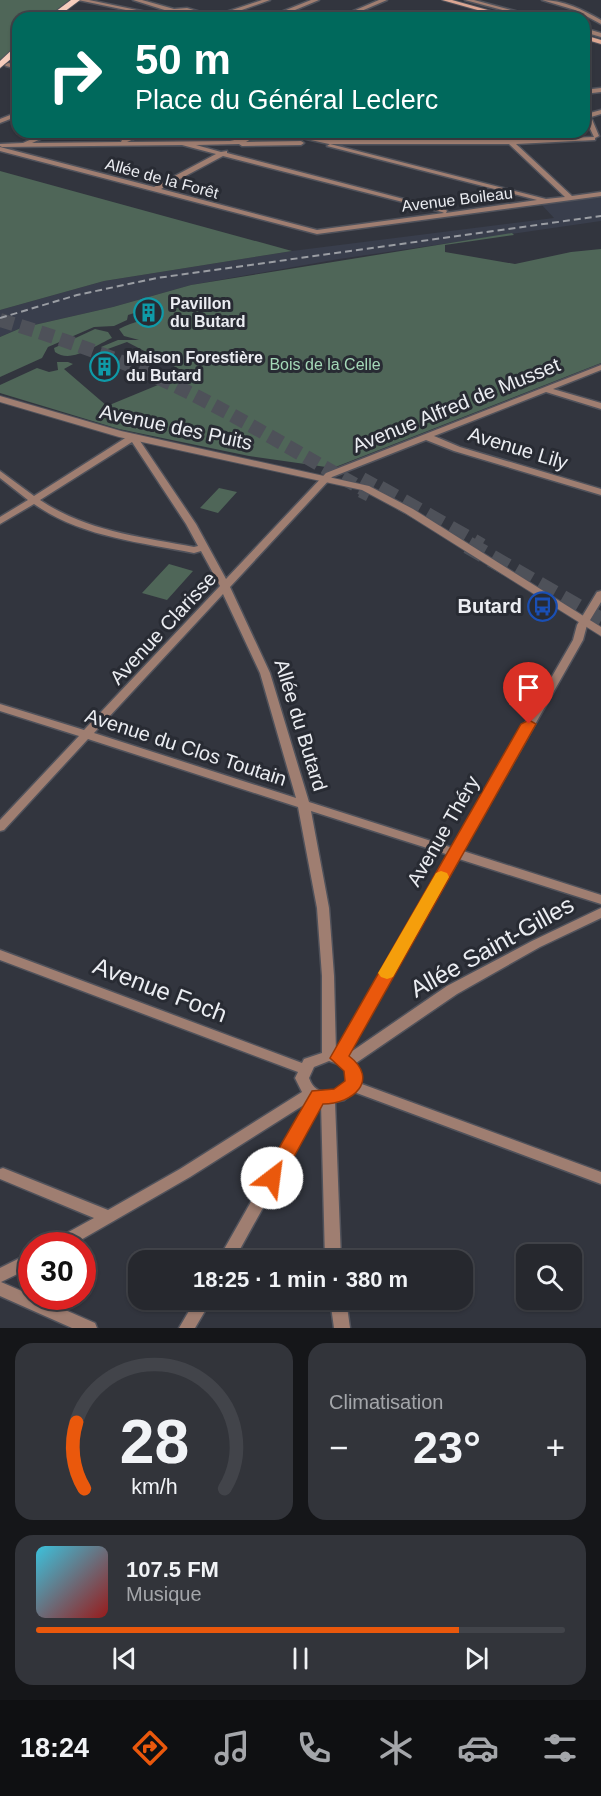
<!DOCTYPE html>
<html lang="fr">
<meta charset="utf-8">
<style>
body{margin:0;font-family:Arial,sans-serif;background:#32343a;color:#f1f3f6;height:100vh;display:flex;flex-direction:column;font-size:22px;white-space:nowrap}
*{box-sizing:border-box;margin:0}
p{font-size:20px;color:#a4a6aa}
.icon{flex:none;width:33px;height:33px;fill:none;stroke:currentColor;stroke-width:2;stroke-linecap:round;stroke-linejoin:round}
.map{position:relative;height:1328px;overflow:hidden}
.drawer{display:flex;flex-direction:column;gap:15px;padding:15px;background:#151619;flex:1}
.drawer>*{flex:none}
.guide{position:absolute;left:12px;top:12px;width:578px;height:126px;border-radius:18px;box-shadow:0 2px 4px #0004,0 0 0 2px #42444a;background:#00695c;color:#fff;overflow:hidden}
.buttons{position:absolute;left:516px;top:1244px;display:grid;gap:12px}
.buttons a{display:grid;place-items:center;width:66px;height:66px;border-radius:12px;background:#26282e;box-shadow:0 2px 4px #0004,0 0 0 2px #42444a;font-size:30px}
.speed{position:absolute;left:18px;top:1232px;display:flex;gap:12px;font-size:30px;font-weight:700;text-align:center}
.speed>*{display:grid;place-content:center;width:78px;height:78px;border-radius:50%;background:#26282e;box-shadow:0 2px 4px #0004,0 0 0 2px #42444a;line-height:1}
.speed .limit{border:9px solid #d22;background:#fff;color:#111}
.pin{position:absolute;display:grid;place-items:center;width:51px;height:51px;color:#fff;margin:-62px -26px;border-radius:50% 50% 50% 0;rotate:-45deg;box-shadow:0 0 6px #0007}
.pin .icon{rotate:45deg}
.me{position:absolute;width:66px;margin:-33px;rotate:30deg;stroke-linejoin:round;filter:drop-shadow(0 0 4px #0008)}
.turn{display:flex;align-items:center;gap:21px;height:126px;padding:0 24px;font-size:27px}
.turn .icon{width:78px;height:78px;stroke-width:2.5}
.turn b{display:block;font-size:42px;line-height:51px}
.big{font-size:45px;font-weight:800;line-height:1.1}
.drawer .tile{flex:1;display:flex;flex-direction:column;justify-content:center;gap:9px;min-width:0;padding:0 21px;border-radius:18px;background:#32343a}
.drawer .dial{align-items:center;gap:0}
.dial svg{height:156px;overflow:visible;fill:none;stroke:#42444a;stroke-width:7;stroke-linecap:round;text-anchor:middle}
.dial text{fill:#f1f3f6;stroke:none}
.song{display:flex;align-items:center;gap:18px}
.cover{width:72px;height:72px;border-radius:9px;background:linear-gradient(135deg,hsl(190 70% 55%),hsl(0 70% 35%))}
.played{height:6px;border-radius:3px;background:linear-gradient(90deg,#ea580c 80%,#42444a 80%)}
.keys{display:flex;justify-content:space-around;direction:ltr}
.heat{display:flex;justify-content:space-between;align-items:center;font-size:33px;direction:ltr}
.drawer .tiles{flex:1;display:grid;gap:15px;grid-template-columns:1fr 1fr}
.tile:last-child{grid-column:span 2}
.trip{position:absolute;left:128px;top:1250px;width:345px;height:60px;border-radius:18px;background:#26282e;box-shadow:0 2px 4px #0004,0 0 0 2px #42444a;font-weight:800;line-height:60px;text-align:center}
.dock{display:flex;height:96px;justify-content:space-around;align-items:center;background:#0f1012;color:#a4a6aa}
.dock .icon{width:42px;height:42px}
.dock .active{color:#ea580c}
.dock b{font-size:27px;color:#f1f3f6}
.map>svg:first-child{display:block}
.built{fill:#393e4c}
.green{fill:#4f6658}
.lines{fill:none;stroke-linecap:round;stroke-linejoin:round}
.motorway-tunnel-far1{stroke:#4e5159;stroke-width:14;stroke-dasharray:14 7;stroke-linecap:butt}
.motorway-tunnel{stroke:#4e5159;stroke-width:18;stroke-dasharray:18 9;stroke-linecap:butt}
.minor-casing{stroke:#50525b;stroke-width:3}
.tertiary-casing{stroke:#50525b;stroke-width:2}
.secondary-casing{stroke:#50525b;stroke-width:2}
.primary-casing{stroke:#50525b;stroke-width:2}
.minor{fill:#9f7e71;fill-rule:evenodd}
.tertiary{fill:#9f7e71;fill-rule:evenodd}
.secondary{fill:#dba692;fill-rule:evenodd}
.primary{fill:#f6cdbd;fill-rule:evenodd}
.rail{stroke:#9a9da3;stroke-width:2;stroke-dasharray:7 4;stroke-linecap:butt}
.route{fill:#ea580c;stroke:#983908;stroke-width:1.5}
.slow{fill:#f59e0b}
.labels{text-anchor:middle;stroke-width:6;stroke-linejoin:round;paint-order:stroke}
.far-street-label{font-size:16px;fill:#ebedf2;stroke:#282b33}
.far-poi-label{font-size:16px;font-weight:bold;fill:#ebedf2;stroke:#282b33;text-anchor:start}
.far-park-label{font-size:16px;fill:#a4d8b8;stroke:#282b33}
.street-label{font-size:20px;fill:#ebedf2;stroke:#282b33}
.poi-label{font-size:20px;font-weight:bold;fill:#ebedf2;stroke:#282b33;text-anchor:end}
.near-street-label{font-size:24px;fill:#ebedf2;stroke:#282b33}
</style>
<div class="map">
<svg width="601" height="1328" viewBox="0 0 601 1328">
<rect width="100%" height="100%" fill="#32353e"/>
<path class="built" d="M 601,196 L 601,221 L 339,259 L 191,285 L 113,307 L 21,328 L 0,337 L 0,310 L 104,281 L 292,251 L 554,218 L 541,204 Z"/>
<path class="green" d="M 0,0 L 70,0 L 46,18 L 18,18 L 18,44 L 0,61 Z
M 260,132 L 277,132 L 305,139 L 300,143 L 247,142 Z
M 0,171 L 292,251 L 104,281 L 0,310 Z
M 512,233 L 514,235 L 445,245 L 445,252 L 515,264 L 571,252 L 601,249 L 601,363 L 333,468 L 249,456 L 119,429 L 0,393 L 0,385 L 37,368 L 49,372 L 58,370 L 57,362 L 68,362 L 73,364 L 64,369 L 107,406 L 187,373 L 127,342 L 105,350 L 101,347 L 118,340 L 139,340 L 124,336 L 119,329 C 134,321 149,320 158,311 L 153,307 L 128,315 L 127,320 L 114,326 L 94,327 L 48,347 L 42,358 L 0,377 L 0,337 L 21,328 L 113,307 L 191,285 Z
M 95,329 L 108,332 L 112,338 C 96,345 71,364 55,352 L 54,348 Z
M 219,488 L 237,492 L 218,513 L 200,508 Z
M 169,564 L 193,571 L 167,600 L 142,593 Z"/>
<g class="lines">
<path class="motorway-tunnel-far1" d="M 0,320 C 65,339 128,362 188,392 C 248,422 306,458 365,490
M 362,479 L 382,490"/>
<path class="motorway-tunnel" d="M 362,489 L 370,493
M 379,489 L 481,547
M 468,545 L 601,621"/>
<defs>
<path id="minor" d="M 78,0 L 89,0 L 175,18 L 164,18 Z
M 133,0 L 142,0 L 174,9 L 187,8 L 214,16 L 262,0 L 270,0 L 219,18 L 208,18 L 187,12 L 174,13 Z
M 311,0 L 319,0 L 295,10 L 322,18 C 311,18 301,12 291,12 C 283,12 275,18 266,18 Z
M 379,0 L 387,0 L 345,18 L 337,18 Z
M 465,0 L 474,0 L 541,18 L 532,18 Z
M 542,0 C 564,0 583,10 601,20 L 601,24 L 575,10 Z
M 63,12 L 83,16 L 86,18 L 61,15 L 61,13 Z
M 584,28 L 601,33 L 601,37 L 584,32 Z
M 8,63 L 18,65 L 18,69 L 6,66 L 5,65 Z
M 601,88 L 601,92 L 584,94 L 584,90 Z
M 584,105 L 586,106 L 590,113 L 601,110 L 601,114 L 591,117 L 599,136 L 595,138 L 595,140 L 516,144 L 572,196 L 601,192 L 601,196 L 317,234 L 0,151 L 0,147 L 154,187 L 216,154 L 182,145 L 2,147 L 0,146 L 0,144 L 23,143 L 47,132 L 56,132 L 32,143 L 121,142 L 122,140 L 140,132 L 149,132 L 127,142 L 230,141 C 242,139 251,132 263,132 L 246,142 L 301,141 L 304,143 L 301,145 L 242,146 L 239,144 L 196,145 L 221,152 L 227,151 L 227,153 L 446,210 L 447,211 L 446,213 L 537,200 L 327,146 L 330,144 L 546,199 L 565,197 L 509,144 L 329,144 L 274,132 L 287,132 L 329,140 L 507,140 L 594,137 L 584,116 ZM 223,156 L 442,212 L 444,213 L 317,230 L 161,189 Z
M 18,112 L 18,116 L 0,123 L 0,119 Z
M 452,132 L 463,132 L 475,136 L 472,138 Z
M 601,365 L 601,370 L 553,389 L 601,403 L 601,409 L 546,392 L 434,436 L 460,447 L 601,489 L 601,495 L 454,451 L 426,440 L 332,477 L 230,587 L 270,673 L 309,802 L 453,848 L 573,640 L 577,625 L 597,592 L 601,591 L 601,602 L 587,625 L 583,640 L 463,851 L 601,895 L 601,904 L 459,859 L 348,1054 L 447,986 L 532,941 L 601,908 L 601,918 L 540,947 L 457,994 L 356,1063 L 361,1074 L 359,1083 L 601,1172 L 601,1184 L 354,1092 L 344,1100 L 335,1102 L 341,1260 L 325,1260 L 321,1103 L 234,1260 L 218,1260 L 307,1103 L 190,1177 L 72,1245 L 51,1245 L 54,1240 L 94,1218 L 0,1179 L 0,1169 L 3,1168 L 108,1210 L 180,1169 L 302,1092 L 295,1078 L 298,1072 L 0,960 L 0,950 L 302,1063 L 304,1059 L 322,1053 L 322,976 L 317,908 L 298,807 L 88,739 L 4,830 L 0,831 L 0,820 L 79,736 L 0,711 L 0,704 L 84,730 L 220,586 L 201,551 L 194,553 C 139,542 81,537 34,504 L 0,524 L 0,517 L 28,500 L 0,478 L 0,471 L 34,496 L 130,435 L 136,435 L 196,524 L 226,579 L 326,473 ZM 132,442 L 186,524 L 198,546 L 194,547 C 141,537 86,531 40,500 ZM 223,594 L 260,673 L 296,798 L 94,733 ZM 311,811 L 449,855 L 336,1052 L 334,976 L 329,908 ZM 329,1061 C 374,1073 321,1113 309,1078 L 314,1067 Z
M 32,1252 L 32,1267 L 1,1282 L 95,1323 L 97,1328 L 72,1328 L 0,1296 L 0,1268 Z
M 196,1299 L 212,1299 L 195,1328 L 179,1328 Z
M 330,1299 L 346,1299 L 350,1328 L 334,1328 Z"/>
<path id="tertiary" d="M 0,396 L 121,431 L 369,486 L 413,509 L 601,627 L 601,636 L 405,513 L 362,490 L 119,437 L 0,402 Z"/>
<path id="secondary" d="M 442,0 L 452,0 L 516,18 L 506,18 Z
M 584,35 L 601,40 L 601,44 L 584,39 Z"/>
<path id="primary" d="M 71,0 L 80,0 L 56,18 L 47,18 Z
M 15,47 L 18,47 L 18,53 L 0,68 L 0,61 Z"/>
</defs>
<use href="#minor" class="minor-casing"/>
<use href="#tertiary" class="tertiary-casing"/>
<use href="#secondary" class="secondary-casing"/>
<use href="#primary" class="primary-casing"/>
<use href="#minor" class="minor"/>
<use href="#tertiary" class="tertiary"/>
<use href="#secondary" class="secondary"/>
<use href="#primary" class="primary"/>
<path class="rail" d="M 0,318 L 77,295 L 157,278 L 601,216"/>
</g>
<path class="route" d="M 529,720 L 536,724 L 349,1056 C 380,1080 353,1104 323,1104 L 279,1184 L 272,1186 L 265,1184 L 263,1178 L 265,1172 L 312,1091 L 334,1089 L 345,1081 L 344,1071 L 330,1058 L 521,724 Z"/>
<path class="slow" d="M 441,871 L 447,873 L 449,877 L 393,977 L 387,979 L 381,977 L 378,973 L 381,968 L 436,873 Z"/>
<defs>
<symbol id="building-ring" viewBox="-11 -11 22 22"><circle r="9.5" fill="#282b33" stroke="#0f9aa8" stroke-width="1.5"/><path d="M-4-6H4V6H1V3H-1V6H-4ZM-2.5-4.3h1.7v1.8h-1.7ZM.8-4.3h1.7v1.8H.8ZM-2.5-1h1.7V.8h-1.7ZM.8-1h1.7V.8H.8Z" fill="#0f9aa8"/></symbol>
<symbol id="bus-ring" viewBox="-11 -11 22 22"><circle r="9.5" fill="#282b33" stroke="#1a4fb4" stroke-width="1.5"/><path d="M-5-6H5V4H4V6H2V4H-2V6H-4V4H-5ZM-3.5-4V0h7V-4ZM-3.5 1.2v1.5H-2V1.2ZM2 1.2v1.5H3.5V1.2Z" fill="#1a4fb4"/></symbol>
</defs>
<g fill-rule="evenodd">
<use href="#building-ring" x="132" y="296" width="33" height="33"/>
<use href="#building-ring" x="88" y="350" width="33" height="33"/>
<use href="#bus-ring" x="526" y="590" width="33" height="33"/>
</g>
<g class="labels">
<g class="far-street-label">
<text transform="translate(162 178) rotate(15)" y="6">Allée de la Forêt</text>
<text transform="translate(457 199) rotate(-7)" y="6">Avenue Boileau</text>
</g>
<g class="far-poi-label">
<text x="170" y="309">Pavillon<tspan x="170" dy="18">du Butard</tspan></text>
<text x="126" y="363">Maison Forestière<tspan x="126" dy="18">du Butard</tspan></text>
</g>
<g class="far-park-label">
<text x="325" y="370">Bois de la Celle</text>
</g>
<g class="street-label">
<text transform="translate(456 405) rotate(-22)" y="7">Avenue Alfred de Musset</text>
<text transform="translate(176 427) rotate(12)" y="7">Avenue des Puits</text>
<text transform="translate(518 448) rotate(17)" y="7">Avenue Lily</text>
<text transform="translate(163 628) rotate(-47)" y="7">Avenue Clarisse</text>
<text transform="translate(301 725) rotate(73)" y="7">Allée du Butard</text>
<text transform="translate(186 747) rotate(18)" y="7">Avenue du Clos Toutain</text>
<text transform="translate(443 831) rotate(-60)" y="7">Avenue Théry</text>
</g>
<g class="poi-label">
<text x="522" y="613">Butard</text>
</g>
<g class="near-street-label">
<text transform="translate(492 947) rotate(-29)" y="8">Allée Saint-Gilles</text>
<text transform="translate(160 990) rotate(21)" y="8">Avenue Foch</text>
</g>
</g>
</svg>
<div class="buttons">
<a><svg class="icon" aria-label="search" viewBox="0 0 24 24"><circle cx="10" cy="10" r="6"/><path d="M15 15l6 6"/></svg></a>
</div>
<div class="speed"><div class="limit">30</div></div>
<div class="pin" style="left:529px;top:724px;background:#d93025"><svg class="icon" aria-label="arrive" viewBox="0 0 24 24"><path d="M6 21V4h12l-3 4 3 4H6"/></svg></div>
<svg class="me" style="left:272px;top:1178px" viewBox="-20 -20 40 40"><circle r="19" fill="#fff"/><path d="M0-13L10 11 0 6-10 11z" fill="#ea580c"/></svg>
<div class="trip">18:25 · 1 min · 380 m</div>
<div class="guide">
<div class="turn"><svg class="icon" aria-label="right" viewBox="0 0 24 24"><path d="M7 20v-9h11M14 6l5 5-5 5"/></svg><div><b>50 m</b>Place du Général Leclerc</div></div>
</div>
</div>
<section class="drawer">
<div class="tiles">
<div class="tile dial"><svg viewBox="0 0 100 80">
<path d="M14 69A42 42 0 1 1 86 69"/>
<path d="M14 69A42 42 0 0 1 10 35" stroke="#ea580c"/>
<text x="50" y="56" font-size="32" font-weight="700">28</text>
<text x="50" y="72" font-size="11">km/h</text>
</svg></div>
<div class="tile"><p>Climatisation</p>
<div class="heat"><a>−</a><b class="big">23°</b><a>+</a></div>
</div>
<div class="tile">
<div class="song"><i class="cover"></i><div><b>107.5 FM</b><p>Musique</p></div></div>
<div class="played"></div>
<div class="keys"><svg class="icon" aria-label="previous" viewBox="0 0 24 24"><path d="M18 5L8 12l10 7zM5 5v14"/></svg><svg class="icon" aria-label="pause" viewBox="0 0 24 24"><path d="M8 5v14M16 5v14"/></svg><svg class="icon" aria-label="next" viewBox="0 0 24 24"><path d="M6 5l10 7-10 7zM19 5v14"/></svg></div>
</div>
</div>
</section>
<nav class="dock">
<b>18:24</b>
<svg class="icon active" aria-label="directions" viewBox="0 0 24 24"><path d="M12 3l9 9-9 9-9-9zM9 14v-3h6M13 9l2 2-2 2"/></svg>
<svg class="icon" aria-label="music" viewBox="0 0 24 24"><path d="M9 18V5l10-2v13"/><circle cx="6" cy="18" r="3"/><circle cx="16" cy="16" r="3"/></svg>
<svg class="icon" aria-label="phone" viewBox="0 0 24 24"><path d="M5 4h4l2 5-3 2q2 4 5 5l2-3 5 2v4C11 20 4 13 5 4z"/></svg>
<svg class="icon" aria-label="climate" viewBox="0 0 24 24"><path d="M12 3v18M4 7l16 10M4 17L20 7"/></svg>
<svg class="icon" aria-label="car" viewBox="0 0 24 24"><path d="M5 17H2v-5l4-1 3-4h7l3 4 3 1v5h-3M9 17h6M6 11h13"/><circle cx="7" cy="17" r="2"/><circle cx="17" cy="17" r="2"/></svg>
<svg class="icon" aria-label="filters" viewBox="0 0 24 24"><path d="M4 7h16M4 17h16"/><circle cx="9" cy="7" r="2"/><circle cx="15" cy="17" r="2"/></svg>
</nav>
